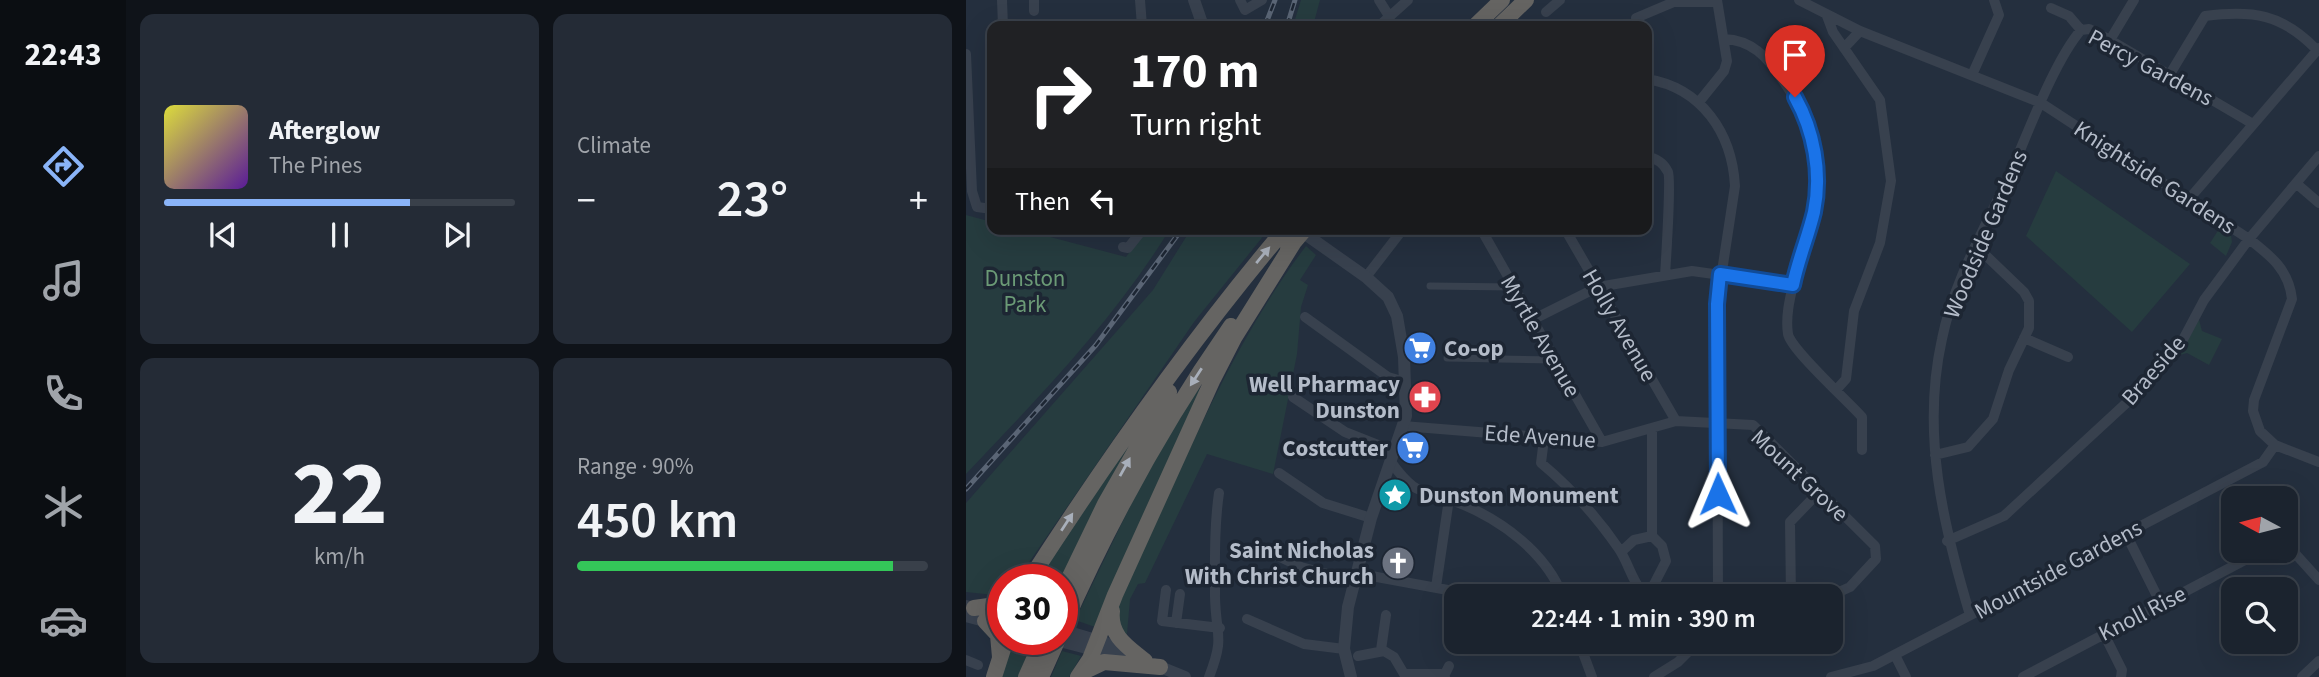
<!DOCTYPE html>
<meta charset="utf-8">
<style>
body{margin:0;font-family:"Source Sans 3",sans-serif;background:#242b36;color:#f1f3f6;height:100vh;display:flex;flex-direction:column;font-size:26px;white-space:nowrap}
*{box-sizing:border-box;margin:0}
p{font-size:23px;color:#a0a4aa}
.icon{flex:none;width:38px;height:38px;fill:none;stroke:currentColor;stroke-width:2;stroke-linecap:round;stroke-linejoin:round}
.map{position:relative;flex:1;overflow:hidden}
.details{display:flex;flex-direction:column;gap:14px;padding:14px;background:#0f1319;width:840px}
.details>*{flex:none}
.hud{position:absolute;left:21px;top:21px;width:665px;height:214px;border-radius:14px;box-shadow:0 7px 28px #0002,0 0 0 2px #39404a;background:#202124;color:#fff;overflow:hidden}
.needle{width:46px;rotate:277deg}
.controls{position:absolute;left:1255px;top:486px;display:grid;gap:14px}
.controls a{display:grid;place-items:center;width:77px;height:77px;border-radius:14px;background:#1b232e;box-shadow:0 7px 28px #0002,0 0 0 2px #39404a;font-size:35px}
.speed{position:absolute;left:21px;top:564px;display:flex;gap:14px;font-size:35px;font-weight:700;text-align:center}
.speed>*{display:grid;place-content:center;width:91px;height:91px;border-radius:50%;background:#1b232e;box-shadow:0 7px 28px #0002,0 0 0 2px #39404a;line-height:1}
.speed .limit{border:10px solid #d22;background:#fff;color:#111}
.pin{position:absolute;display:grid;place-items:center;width:60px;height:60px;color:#fff;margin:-72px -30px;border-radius:50% 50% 50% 0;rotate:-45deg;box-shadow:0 0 7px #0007}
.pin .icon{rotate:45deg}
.me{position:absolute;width:77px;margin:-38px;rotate:359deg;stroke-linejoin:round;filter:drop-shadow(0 0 5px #0008)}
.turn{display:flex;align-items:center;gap:24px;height:147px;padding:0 28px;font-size:32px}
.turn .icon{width:91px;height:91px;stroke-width:2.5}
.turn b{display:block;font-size:49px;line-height:60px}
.then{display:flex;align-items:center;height:66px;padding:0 28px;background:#0003;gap:14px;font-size:26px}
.big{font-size:52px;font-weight:600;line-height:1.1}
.details .card{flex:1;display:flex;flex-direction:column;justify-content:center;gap:10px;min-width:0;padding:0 24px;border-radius:14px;background:#242b36}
.details .dial{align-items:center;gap:0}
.dial b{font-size:91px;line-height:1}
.song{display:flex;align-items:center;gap:21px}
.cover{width:84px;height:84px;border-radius:10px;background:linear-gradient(135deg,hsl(60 70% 55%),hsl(270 70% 35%))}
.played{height:7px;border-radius:4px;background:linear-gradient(90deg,#8ab4f8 70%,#39404a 70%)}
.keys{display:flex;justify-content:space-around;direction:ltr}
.heat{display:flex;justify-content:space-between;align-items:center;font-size:38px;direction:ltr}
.charge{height:10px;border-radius:5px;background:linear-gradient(90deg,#34c759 90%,#39404a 0)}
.details .tiles{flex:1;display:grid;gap:14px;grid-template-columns:repeat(2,1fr)}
.trip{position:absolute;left:478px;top:584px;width:399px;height:70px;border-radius:14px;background:#1b232e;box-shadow:0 7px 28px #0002,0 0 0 2px #39404a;font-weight:600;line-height:70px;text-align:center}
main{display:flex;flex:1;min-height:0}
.dock{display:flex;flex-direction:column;width:126px;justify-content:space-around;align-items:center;background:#0b0e12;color:#a0a4aa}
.dock .icon{width:49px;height:49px}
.dock .on{color:#8ab4f8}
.dock b{font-size:32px;color:#f1f3f6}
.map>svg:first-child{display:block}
.green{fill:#263c3f}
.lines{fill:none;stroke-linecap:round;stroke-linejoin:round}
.pedestrian{stroke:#38414e;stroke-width:7}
.minor{stroke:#38414e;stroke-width:10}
.tertiary{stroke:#38414e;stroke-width:12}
.trunk{stroke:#656462;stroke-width:16}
.rail-casing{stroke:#5a6575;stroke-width:5}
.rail{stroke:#1d2633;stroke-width:2.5;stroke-dasharray:8;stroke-linecap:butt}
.oneway{fill:#a8afba}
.route-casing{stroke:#114b97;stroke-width:18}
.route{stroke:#1a73e8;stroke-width:12}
.labels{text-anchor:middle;stroke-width:7;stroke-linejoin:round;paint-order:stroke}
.street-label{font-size:23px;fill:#b4bcc9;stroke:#1d2633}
.park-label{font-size:23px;fill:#6b9a76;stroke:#1d2633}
.poi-label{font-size:23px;font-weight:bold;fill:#b4bcc9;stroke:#1d2633;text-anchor:end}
</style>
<main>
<nav class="dock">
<b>22:43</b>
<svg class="icon on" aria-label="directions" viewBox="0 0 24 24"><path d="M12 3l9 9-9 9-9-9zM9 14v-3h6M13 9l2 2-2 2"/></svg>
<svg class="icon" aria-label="music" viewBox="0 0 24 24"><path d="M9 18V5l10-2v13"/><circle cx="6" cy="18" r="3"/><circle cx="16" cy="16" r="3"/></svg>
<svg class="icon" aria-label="phone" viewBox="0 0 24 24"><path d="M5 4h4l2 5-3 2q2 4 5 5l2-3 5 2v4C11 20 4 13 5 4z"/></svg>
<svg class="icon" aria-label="climate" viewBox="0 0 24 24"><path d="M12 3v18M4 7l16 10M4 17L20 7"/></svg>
<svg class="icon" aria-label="car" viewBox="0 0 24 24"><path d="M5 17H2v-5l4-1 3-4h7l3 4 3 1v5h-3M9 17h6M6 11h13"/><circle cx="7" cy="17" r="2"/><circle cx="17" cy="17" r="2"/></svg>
</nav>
<section class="details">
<div class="tiles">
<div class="card">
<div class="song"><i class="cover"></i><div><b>Afterglow</b><p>The Pines</p></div></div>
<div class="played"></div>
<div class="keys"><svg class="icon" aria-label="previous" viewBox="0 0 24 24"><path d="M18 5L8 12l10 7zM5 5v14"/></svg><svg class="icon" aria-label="pause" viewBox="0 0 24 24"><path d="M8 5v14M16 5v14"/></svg><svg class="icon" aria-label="next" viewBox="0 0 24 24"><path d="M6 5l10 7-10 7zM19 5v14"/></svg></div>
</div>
<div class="card"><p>Climate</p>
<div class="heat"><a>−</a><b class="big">23°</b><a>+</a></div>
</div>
<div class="card dial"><b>22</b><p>km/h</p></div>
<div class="card"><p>Range · 90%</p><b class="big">450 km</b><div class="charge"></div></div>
</div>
</section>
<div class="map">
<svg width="1353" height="677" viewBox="0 0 1353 677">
<rect width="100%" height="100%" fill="#242f3e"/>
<path class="green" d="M 335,0 L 354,0 L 347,26 L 327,26 Z
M 1090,171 L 1224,264 L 1166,332 L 1060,236 Z
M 0,215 L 26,222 L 26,229 L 54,229 L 160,257 L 180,229 L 204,229 C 148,320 73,397 0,474 Z
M 225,229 L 303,229 L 228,322 L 53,577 L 37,579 L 37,588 L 28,595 L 0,592 L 0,503 L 187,290 Z
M 1253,229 L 1265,236 L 1266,242 L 1260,256 L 1244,243 Z
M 340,246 L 350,255 L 334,280 L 342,285 L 335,307 L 331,354 L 307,474 L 241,454 L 179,583 L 172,584 L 164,599 L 161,634 L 156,631 L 149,614 L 162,580 C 218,466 263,347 340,246 Z
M 1232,316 L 1236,331 L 1256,339 L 1243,365 L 1221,353 L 1211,356 Z
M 230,387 L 236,390 L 129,627 L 109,620 L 169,496 Z
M 179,423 L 95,579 L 71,579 L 117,506 Z
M 45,639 L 67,643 L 54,677 L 33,677 Z
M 96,651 L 115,656 L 103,677 L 85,677 Z"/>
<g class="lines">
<path class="pedestrian" d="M 464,286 L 548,287
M 481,358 L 589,360"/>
<path class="minor" d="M 36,0 L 37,26
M 68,0 L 68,11
M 174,0 L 176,26
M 274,0 L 279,10 L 296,0
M 413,0 L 423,16
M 833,0 L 894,31 L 1075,103 L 1283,239 C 1305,256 1323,270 1326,299 L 1288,400 L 1287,411 L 1294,431 L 1309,445 L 1353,462
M 1085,8 L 1103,16 L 1115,30 L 1123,29 L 1144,40 L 1287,124
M 580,12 L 594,0
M 861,16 L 867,32 L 914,100 L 925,181 L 914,243 L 888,311 L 880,379 L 871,389
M 670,18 L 708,2 L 751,2
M 413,26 L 442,0
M 758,39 C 786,40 801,57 816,79 C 845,119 855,160 848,209 C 845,232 833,254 829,276 C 825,294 819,315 822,334 C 825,350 882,401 896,417 L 896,450
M 1144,40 L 1168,0
M 878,48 L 894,31
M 0,54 L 6,191 L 11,207 L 26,209
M 1204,74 L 1239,16 C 1287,10 1316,14 1350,49
M 1006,75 L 1033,15 L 1028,0
M 681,79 C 736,88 766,133 769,186 L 751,304 L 752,597
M 733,102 L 758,71 L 761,61 L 751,0
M 681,157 C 690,158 697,162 702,172 C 705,178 700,260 699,275
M 1331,184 L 1353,203
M 1223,199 L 1353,48
M 515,229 L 636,442
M 599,229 L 710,421
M 157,247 L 162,248 L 177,229
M 400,277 L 437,229
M 339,317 L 422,377 L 439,382
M 566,320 L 632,287 L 726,271 L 827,285
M 1058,338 L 1102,357
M 327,397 L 379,432 L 427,451
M 437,426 L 636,442 L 710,421 L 787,425 L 909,546 L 910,559 L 884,587 L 862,597
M 578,439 L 575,463 C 605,488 631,517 653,549 C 663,564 665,579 677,593 L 684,592 L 700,561 L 696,546 L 686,536 L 686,428
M 969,455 L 1002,447 L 1027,419 L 1043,370 L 1063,328 L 1063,301 L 1058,292 L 1011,247
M 425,462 C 451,498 455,488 491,502 C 534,519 580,552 597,597
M 313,473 L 357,503 L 405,518
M 1160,534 L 1195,604
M 981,541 L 1038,516 L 1168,396 L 1212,349 L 1238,300 L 1283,239 L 1353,156
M 291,546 L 335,567 L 388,581
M 1320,547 L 1325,549 L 1353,580
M 655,552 L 668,540 L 686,536
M 389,573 L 520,597
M 470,587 L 483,499
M 200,590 L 196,621 L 254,628
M 825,597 L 824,522 L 853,492
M 1004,615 C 977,525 955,433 976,339 C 988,279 1022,223 1047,167 C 1063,130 1089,60 1115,30
M 281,619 L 338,644 L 378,649
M 210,623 L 214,594
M 1138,634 L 1156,670 L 1155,677
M 542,642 L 546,650
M 613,642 L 626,677
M 415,650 L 420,615
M 929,655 L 940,677
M 392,656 L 418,651 L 428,657 L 438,674 L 475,674 L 479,677
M 0,660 L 12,665
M 478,676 L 483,666
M 243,677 C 259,636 250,637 249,597 C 249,563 248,527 253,493
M 688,677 L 712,662 L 732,642
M 865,677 L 907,666 L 1297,462 L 1309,445
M 1057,677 L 1296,551
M 1336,677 L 1353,661"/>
<path class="tertiary" d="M 228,0 L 237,26
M 332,229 L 400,277 L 422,297 L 431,316 L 438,357 L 440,416 L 405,518 L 382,607 L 378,649 L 385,677
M 0,606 L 37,615
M 0,616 L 37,626
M 96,630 L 140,643 L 154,652
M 86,639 L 136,652 L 154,652 L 170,658
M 187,664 L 219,677"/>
<path class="trunk" d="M 509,26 L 536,0
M 533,26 L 560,0
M 322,249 L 339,229
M 64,579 C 142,458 225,340 319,229
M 96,593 L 139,504 L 203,392
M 8,608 L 37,604
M 146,611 C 143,636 162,647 179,661
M 19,621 L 32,635 L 34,657
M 96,629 C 143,522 198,422 265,326
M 115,673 L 138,662 L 194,667
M 28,677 L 37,649
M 60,677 L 77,639
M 75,677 L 92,639
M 112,677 L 124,659 L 149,595 L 247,379 L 268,338 L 328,242"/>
<defs>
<path id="rail" d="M 299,26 L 309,0
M 321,26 L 329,0
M 0,489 L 130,345 L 216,229"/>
</defs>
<use href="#rail" class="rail-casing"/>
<use href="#rail" class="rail"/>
</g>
<defs><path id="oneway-solid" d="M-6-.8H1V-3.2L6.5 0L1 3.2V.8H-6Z" transform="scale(1.75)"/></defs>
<g class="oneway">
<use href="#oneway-solid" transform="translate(297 255) rotate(-50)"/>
<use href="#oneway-solid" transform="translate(230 377) rotate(123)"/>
<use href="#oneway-solid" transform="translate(159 467) rotate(-61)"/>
<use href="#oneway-solid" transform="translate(101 522) rotate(-57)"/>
</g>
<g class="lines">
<defs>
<path id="route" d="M 752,494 L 751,304 L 754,274 L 827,285 C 832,260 842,237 848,212 C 856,173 848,131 829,97"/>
</defs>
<use href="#route" class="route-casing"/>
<use href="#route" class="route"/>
</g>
<defs>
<symbol id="supermarket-disc" viewBox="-11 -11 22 22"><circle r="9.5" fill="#3f7fe0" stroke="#1d2633"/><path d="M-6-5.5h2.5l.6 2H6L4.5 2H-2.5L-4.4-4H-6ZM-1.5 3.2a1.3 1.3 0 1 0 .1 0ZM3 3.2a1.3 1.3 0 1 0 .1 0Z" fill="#fff"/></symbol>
<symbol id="pharmacy-disc" viewBox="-11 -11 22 22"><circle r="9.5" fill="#e0444e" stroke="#1d2633"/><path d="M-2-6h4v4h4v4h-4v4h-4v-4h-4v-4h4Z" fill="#fff"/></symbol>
<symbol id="sight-disc" viewBox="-11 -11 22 22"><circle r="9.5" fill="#0f9aa8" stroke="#1d2633"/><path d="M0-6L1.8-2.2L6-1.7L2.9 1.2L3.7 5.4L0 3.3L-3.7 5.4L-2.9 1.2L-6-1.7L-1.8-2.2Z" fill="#fff"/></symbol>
<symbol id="church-disc" viewBox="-11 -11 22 22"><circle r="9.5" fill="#6b7280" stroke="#1d2633"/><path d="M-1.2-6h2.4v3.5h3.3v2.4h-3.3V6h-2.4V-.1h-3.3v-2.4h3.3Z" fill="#fff"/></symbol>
</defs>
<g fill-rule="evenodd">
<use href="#supermarket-disc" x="435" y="329" width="38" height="38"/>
<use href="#pharmacy-disc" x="440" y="378" width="38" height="38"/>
<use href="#supermarket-disc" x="428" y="429" width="38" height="38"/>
<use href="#sight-disc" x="410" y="476" width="38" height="38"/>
<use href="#church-disc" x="413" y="544" width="38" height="38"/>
</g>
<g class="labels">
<g class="street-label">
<text transform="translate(1185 67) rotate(28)" y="8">Percy Gardens</text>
<text transform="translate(1189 177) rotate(33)" y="8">Knightside Gardens</text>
<text transform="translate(1019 234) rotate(-67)" y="8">Woodside Gardens</text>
<text transform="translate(654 325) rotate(60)" y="8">Holly Avenue</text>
<text transform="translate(575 336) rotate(60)" y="8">Myrtle Avenue</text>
<text transform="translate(1187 370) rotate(-49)" y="8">Braeside</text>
<text transform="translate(574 436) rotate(4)" y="8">Ede Avenue</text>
<text transform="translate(834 475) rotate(43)" y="8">Mount Grove</text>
<text transform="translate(1092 569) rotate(-28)" y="8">Mountside Gardens</text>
<text transform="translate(1176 613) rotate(-27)" y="8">Knoll Rise</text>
</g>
<g class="park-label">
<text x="59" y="286">Dunston<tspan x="59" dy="26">Park</tspan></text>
</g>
<g class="poi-label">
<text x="478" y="356" text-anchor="start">Co-op</text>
<text x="434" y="392">Well Pharmacy<tspan x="434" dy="26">Dunston</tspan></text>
<text x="422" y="456">Costcutter</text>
<text x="453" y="503" text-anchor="start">Dunston Monument</text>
<text x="408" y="558">Saint Nicholas<tspan x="408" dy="26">With Christ Church</tspan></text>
</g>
</g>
</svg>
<div class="controls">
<a><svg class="needle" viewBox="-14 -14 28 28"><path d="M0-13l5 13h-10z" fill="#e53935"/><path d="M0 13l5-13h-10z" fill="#a0a4aa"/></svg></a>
<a><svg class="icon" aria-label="search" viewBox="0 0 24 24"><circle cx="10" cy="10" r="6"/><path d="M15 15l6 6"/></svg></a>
</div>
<div class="speed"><div class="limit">30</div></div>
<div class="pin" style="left:829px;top:97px;background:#d93025"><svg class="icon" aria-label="arrive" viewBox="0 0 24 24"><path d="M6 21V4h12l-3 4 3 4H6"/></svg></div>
<svg class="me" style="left:752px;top:494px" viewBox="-20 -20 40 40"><path d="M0-17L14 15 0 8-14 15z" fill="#1a73e8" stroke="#fff" stroke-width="4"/></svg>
<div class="trip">22:44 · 1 min · 390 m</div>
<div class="hud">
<div class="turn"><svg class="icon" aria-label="right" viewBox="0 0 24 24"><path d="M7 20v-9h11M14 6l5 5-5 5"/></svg><div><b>170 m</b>Turn right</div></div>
<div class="then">Then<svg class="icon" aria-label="left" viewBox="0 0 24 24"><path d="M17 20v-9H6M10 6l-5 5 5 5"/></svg></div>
</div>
</div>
</main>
